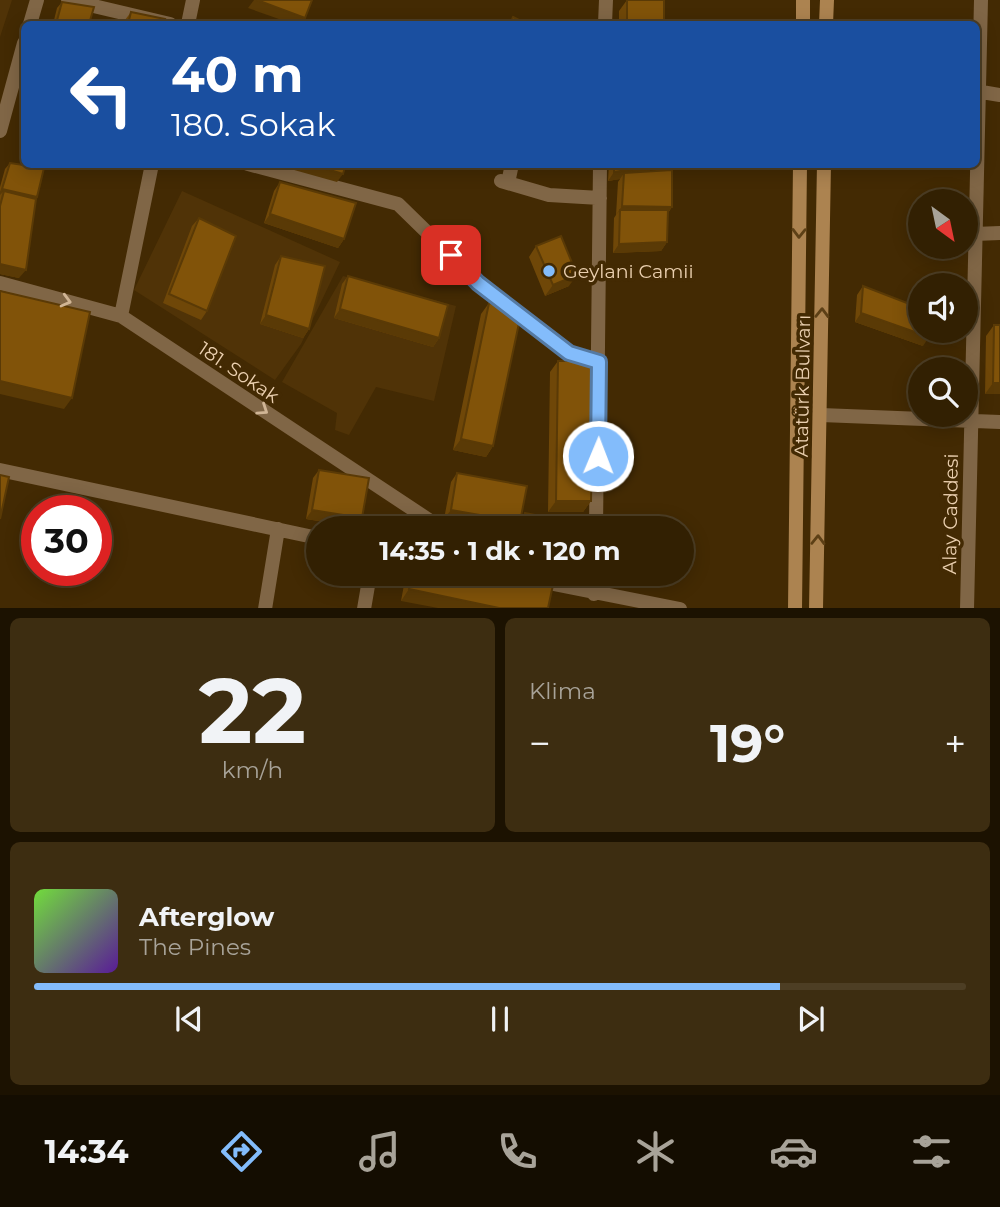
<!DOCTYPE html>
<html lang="tr">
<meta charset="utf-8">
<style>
body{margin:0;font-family:Montserrat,sans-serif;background:#3d2d11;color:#f1f3f6;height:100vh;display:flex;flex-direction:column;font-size:26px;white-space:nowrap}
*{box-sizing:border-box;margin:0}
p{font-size:23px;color:#a8a399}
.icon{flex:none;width:38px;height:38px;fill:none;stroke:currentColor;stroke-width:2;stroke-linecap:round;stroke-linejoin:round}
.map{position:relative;height:608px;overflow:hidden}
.details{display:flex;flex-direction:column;gap:10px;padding:10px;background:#1c1201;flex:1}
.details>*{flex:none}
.banner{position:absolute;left:21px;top:21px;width:959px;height:147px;border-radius:10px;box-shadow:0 4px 18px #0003,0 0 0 2px #4d3e24;background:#1a4fa0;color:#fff;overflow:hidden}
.needle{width:46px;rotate:147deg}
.fabs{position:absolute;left:908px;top:189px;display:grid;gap:14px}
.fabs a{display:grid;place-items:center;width:70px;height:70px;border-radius:50%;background:#322002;box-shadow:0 4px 18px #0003,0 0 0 2px #4d3e24;font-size:35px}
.speed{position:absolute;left:21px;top:495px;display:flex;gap:14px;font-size:35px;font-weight:700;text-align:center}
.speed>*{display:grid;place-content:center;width:91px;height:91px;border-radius:50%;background:#322002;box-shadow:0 4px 18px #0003,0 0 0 2px #4d3e24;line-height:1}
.speed .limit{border:10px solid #d22;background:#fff;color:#111}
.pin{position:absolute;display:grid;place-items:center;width:60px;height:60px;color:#fff;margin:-30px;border-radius:14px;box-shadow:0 4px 10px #0006}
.me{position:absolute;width:77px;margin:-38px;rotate:1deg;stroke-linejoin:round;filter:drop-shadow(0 0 5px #0008)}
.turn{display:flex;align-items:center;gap:24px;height:147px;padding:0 35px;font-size:32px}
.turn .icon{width:91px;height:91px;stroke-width:2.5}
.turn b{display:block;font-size:49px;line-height:60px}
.big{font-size:52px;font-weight:700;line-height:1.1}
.details .widget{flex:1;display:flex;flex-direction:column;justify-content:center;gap:10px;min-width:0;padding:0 24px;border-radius:10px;background:#3d2d11}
.details .dial{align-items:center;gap:0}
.dial b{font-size:91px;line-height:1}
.song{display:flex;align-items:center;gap:21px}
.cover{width:84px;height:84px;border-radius:10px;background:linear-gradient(135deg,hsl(100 70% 55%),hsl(270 70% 35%))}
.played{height:7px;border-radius:4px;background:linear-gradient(90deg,#83bcfb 80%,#4d3e24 80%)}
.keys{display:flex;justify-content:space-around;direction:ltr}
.heat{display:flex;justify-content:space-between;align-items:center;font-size:38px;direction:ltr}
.details .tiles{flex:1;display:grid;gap:10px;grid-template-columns:1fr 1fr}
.widget:last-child{grid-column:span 2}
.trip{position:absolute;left:306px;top:516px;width:388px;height:70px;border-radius:35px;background:#322002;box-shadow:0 4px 18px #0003,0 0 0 2px #4d3e24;font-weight:700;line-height:70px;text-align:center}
.dock{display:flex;height:112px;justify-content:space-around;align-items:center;background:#140d01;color:#a8a399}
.dock .icon{width:49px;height:49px}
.dock .current{color:#83bcfb}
.dock b{font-size:32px;color:#f1f3f6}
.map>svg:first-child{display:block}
.built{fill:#503307}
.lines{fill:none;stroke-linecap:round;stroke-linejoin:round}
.minor{stroke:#806646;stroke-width:14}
.tertiary{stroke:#806646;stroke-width:14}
.secondary{stroke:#ac8350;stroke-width:14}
.wall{fill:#6f4708}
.shaded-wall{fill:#5a3a06}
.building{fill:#815309;stroke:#5a3a06;stroke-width:2}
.oneway{stroke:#5d4016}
.oneway2{stroke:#d0b595}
.route-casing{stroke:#557aa3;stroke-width:18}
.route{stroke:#83bcfb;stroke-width:12}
.poi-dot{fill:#83bcfb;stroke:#432a03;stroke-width:2.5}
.labels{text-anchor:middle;stroke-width:7;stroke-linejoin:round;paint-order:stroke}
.poi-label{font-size:19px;fill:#eacfaf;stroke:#432a03;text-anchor:start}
.street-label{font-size:19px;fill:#eacfaf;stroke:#432a03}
</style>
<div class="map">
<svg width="1000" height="609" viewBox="0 0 1000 609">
<rect width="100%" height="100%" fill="#432a03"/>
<path class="built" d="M 0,0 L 12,0 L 0,37 Z
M 182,191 L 340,262 L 301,344 L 275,380 L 134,290 Z
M 343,276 L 456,306 L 434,401 L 376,387 L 349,435 L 335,430 L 337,413 L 282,382 Z"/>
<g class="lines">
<path class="minor" d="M 68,0 L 170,24
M 188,24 L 193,0
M 605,24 L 606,0
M 976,91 L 1000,95
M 248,164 L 398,204 L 479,283 L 569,353 L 599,362
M 501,181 L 549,195 L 600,198
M 508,183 L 512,164
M 975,234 L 1000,233
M 0,283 L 121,316 L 441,528
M 121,316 L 152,164
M 821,415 L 1000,422
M 0,470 L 318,538
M 596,528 L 600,164
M 503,574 L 680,609
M 594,594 L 595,574
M 265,609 L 278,529
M 364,609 L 370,574
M 967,609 L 981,0"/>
<path class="tertiary" d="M 30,24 L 37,0
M 0,131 L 24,43"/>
<path class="secondary" d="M 803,24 L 803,0
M 826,24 L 827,0
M 795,609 L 800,164
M 816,609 L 824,164"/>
</g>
<path class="wall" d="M 627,0 L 664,24 L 619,24 L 619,11 Z
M 62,2 L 89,24 L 53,24 L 57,8 Z
M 131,12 L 163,24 L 124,24 L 125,20 Z
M 10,163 L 36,198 L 19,278 L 0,274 L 0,187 L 5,169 Z
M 609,164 L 653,164 L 649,171 L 672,207 L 668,213 L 667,242 L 661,251 L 613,253 L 614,218 L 616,215 L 618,182 L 620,179 L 608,181 Z
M 280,182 L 344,239 L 338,248 L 264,223 L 274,191 Z
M 199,218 L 207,311 L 201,320 L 163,303 L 192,226 Z
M 536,246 L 569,286 L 545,296 L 529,257 Z
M 281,256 L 309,329 L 303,338 L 260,324 L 275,265 Z
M 348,276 L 439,338 L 433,347 L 334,318 L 342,284 Z
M 863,286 L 923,346 L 855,322 L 857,295 Z
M 489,303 L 493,446 L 486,457 L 453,450 L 481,314 Z
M 994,325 L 1000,394 L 985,394 L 986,336 Z
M 558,361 L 591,501 L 583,512 L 548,512 L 550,372 Z
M 319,470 L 362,518 L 356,527 L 306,519 L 313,478 Z
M 457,473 L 521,518 L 525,513 L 591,528 L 517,528 L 517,527 L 516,528 L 499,528 L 444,519 L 451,482 Z
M 406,574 L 545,574 L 401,601 Z"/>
<path class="shaded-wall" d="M 254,0 L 257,0 L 305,18 L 301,24 L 293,24 L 248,8 Z
M 289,164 L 310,164 L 343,174 L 337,182 L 287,168 Z
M 653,166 L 647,175 L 624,173 L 620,179 L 608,181 L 614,172 Z
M 2,189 L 37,197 L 33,203 L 4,191 L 0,195 L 0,191 Z
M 622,206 L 672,207 L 666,215 L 620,210 L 616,215 Z
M 270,214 L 344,239 L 338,248 L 264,223 Z
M 667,242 L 661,251 L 613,253 L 619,244 Z
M 0,264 L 26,270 L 19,278 L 0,274 Z
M 577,275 L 569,286 L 545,296 L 553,285 Z
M 340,309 L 439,338 L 433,347 L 334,318 Z
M 861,313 L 929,337 L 923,346 L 855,322 Z
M 266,315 L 309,329 L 303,338 L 260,324 Z
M 0,381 L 72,398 L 64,409 L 0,394 Z
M 993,383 L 1000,383 L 1000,394 L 985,394 Z
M 461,439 L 493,446 L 486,457 L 453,450 Z
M 556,501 L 591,501 L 583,512 L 548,512 Z
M 312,510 L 362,518 L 356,527 L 306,519 Z
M 451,510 L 520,522 L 516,528 L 499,528 L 444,519 Z
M 409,589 L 499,608 L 438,608 L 401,601 Z"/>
<path class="building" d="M 257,0 L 312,0 L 305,18 Z
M 627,0 L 664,0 L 664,24 L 627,24 Z
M 62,2 L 94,7 L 89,24 L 56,24 Z
M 131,12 L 165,19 L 163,24 L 128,24 Z
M 513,17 L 527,24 L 510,24 Z
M 976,86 L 981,86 L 978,146 L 976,146 Z
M 10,163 L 44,168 L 37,197 L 2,189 Z
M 310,164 L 346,164 L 343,174 Z
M 614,164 L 653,164 L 653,166 L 614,172 Z
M 672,170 L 672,207 L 622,206 L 624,173 Z
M 280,182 L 356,203 L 344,239 L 270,214 Z
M 4,191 L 36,199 L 26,270 L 0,264 L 0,206 Z
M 620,210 L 668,210 L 667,242 L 619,244 Z
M 199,218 L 236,236 L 207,311 L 169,294 Z
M 561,236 L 577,275 L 553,285 L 536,246 Z
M 281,256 L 325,266 L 309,329 L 266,315 Z
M 348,276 L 448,305 L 439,338 L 340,309 Z
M 863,286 L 920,308 L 920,331 L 930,331 L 929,337 L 861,313 Z
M 0,291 L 90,312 L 72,398 L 0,381 Z
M 489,303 L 522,309 L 493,446 L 461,439 Z
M 994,325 L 1000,325 L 1000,383 L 993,383 Z
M 558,361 L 594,361 L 591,501 L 556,501 Z
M 319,470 L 369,478 L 362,518 L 312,510 Z
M 457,473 L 527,486 L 520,522 L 451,510 Z
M 0,475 L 9,477 L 0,519 Z
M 525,513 L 591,526 L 591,528 L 521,528 Z
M 412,574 L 545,574 L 555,576 L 548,608 L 499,608 L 409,589 Z"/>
<defs><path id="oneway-chevron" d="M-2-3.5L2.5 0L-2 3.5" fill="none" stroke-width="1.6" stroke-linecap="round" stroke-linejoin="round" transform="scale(1.75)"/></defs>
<g class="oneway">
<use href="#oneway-chevron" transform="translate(799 233) rotate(91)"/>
<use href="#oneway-chevron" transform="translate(822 313) rotate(-89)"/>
<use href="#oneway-chevron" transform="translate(818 540) rotate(-89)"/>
</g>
<g class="oneway2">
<use href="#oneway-chevron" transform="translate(66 301) rotate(15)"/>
<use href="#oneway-chevron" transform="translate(263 410) rotate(34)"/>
</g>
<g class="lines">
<defs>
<path id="route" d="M 451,255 L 478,283 L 569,353 L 599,362 L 598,456"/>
</defs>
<use href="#route" class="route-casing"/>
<use href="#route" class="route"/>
</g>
<circle class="poi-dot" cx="549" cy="271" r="7"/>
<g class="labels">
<g class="poi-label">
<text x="563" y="278">Geylani Camii</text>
</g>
<g class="street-label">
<text transform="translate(239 372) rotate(34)" y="7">181. Sokak</text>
<text transform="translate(802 386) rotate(-89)" y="7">Atatürk Bulvarı</text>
<text transform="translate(950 514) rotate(-89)" y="7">Alay Caddesi</text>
</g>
</g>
</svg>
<div class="fabs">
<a><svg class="needle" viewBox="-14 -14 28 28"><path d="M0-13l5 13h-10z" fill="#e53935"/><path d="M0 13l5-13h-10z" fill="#a8a399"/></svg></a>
<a><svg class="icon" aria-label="sound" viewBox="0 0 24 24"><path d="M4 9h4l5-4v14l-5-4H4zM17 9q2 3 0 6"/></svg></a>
<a><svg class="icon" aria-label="search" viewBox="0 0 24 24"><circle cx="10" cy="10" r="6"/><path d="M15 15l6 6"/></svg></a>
</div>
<div class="speed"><div class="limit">30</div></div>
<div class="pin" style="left:451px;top:255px;background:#d93025"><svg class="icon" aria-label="arrive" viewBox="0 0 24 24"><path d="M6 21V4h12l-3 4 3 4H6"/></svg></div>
<svg class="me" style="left:598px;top:456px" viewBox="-20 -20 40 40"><circle r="17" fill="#83bcfb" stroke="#fff" stroke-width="3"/><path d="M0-11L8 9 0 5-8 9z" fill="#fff"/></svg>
<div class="trip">14:35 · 1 dk · 120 m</div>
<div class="banner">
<div class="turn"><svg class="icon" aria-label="left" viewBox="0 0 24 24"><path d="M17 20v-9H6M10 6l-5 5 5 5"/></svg><div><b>40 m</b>180. Sokak</div></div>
</div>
</div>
<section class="details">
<div class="tiles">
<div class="widget dial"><b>22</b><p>km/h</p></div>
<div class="widget"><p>Klima</p>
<div class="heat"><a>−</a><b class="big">19°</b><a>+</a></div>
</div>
<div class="widget">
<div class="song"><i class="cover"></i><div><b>Afterglow</b><p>The Pines</p></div></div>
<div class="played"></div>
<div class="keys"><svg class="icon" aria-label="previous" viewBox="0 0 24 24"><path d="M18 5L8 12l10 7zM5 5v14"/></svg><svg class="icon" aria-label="pause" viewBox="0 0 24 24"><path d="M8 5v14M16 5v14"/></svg><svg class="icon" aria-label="next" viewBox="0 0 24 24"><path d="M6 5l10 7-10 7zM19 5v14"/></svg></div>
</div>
</div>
</section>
<nav class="dock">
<b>14:34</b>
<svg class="icon current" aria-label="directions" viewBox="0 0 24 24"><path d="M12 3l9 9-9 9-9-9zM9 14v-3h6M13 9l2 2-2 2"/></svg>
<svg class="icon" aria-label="music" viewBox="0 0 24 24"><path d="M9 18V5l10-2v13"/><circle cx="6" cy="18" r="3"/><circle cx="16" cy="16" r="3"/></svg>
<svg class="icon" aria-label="phone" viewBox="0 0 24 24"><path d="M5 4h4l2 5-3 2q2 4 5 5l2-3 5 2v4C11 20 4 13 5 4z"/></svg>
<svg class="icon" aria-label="climate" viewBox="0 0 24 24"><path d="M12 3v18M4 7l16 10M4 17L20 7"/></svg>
<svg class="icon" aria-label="car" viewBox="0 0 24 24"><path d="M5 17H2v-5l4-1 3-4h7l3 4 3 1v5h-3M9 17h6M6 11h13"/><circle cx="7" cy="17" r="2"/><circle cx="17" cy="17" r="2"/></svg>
<svg class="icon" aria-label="filters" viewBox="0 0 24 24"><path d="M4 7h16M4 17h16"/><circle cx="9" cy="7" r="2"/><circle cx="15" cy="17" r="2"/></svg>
</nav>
